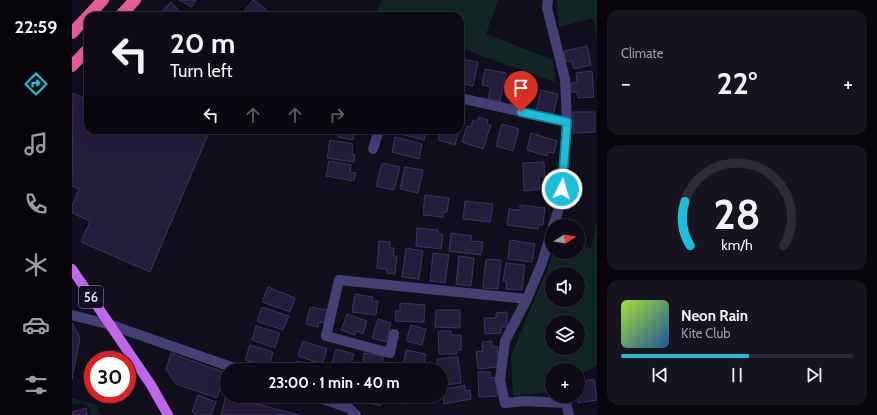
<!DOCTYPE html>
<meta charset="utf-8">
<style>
body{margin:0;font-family:Cabin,sans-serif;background:#17141f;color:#f1f3f6;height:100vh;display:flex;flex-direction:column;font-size:15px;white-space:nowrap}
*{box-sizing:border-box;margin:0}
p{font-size:13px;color:#9b9ba1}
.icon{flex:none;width:22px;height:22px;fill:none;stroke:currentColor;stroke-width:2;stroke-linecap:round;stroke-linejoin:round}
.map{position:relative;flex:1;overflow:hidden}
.details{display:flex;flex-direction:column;gap:10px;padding:10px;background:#08060c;width:280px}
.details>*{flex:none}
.hud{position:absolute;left:12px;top:12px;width:380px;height:122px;border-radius:12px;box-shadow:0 4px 16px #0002,0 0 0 1px #2e2b35;background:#0e0b16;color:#f1f3f6;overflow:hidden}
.needle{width:26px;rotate:78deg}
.tools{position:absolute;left:473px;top:219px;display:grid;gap:8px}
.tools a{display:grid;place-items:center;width:40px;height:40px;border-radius:50%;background:#0e0b16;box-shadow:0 4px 16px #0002,0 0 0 1px #2e2b35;font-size:20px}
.speed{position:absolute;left:12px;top:351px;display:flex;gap:8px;font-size:20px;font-weight:700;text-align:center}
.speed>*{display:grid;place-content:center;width:52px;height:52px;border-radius:50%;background:#0e0b16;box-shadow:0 4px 16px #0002,0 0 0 1px #2e2b35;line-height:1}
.speed .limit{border:6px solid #d22;background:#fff;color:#111}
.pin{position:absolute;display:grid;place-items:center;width:34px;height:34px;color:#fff;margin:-41px -17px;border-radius:50% 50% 50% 0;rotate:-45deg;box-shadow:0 0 4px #0007}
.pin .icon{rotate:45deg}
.me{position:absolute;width:44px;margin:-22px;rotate:5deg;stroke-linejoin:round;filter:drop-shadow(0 0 3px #0008)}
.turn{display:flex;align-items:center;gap:14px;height:84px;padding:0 20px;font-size:18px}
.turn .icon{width:52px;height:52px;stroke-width:2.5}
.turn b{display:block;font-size:28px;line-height:34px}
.lanes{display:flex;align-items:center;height:38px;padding:0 20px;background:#0003;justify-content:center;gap:20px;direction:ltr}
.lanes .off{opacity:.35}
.big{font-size:30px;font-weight:800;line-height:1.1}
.details .widget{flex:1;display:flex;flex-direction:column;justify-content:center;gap:6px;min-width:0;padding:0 14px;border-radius:12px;background:#17141f}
.details .dial{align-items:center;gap:0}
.dial svg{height:104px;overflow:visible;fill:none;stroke:#2e2b35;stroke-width:7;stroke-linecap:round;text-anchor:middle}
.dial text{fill:#f1f3f6;stroke:none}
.song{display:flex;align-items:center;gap:12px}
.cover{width:48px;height:48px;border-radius:6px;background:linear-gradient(135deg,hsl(80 70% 55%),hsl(210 70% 35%))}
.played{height:4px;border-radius:2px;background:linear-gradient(90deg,#1dbdd9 55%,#2e2b35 55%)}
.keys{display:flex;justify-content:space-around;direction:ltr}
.heat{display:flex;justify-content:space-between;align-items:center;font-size:22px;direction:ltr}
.trip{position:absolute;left:148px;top:363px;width:228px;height:40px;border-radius:20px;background:#0e0b16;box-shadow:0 4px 16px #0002,0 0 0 1px #2e2b35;font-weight:800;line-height:40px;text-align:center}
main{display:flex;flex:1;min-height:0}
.menu{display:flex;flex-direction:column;width:72px;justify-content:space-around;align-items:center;background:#060409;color:#9b9ba1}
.menu .icon{width:28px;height:28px}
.menu .active{color:#1dbdd9}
.menu b{font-size:18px;color:#f1f3f6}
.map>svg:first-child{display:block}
.green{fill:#132626;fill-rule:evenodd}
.building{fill:#251d3c;stroke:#3f3265}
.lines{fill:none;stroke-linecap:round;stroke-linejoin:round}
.street{stroke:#444076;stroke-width:10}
.primary{stroke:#c066eb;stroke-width:10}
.highway{stroke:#e95c99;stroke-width:12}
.route-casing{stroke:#137b8d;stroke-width:10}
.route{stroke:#1dbdd9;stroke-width:7}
.labels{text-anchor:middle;stroke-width:4;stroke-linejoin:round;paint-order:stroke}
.shield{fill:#120f1d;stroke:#9d97b7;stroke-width:1}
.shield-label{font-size:13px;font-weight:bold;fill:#d8d1f9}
</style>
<main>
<nav class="menu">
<b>22:59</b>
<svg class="icon active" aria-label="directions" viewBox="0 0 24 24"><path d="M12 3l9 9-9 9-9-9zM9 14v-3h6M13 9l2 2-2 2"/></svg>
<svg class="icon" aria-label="music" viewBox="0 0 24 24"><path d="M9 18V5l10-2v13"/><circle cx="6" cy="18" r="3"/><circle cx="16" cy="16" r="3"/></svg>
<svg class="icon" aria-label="phone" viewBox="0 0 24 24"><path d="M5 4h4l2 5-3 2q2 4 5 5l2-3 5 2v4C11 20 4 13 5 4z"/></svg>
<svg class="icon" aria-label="climate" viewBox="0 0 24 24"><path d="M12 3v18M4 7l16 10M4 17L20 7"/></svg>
<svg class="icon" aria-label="car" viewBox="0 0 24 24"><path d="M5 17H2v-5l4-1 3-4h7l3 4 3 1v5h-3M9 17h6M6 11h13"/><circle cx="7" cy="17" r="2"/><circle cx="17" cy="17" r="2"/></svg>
<svg class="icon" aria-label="filters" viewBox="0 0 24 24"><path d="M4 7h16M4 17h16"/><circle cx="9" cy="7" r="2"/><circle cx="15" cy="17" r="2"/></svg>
</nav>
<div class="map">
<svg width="525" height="415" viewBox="0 0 525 415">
<rect width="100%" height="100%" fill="#120f1d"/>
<path class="green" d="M 310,0 L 426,0 L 414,34 L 481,60 L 483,82 L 388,48 L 388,16 L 302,16 Z
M 485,0 L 525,0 L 525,38 L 521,18 L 487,27 Z
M 525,220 L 525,366 L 506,375 L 506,370 L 480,370 L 480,392 L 441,396 L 439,356 L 482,252 L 506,252 L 506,246 L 519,248 ZM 480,274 L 506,274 L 506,300 L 480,300 ZM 480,322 L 506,322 L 506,348 L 480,348 Z
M 0,398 L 25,405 L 28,415 L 19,415 L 18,408 L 10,403 L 3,405 L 0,404 Z"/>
<path class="building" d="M 107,0 L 124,0 L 120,7 Z
M 181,0 L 182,0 L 202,16 L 168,16 Z
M 99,2 L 112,16 L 85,16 Z
M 515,46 L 519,65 L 502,69 L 500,61 L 494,62 L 492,51 Z
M 389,59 L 406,62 L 401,86 L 388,83 Z
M 413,69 L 434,73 L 428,101 L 416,98 L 419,87 L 410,85 Z
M 520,71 L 522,97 L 506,98 L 505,92 L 499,92 L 499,83 L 505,82 L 504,73 Z
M 442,81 L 458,84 L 454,107 L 438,104 Z
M 469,90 L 486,94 L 481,115 L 464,111 Z
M 1,93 L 16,100 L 16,130 L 138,130 L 78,272 L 9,242 L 18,221 L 0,213 L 0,206 L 7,189 L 0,186 Z
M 501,112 L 523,112 L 523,132 L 501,133 Z
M 407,117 L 416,120 L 415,124 L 419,125 L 411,149 L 390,142 L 395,126 L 399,127 L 401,120 L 405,122 Z
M 430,124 L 447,129 L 441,151 L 424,146 Z
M 268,130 L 283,130 L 281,140 L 266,137 Z
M 326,130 L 354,130 L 352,140 L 325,133 Z
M 369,130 L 387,130 L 383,145 L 366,140 Z
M 459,133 L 485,141 L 482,153 L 477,152 L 475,156 L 455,150 Z
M 323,137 L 350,144 L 347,159 L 320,152 Z
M 258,140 L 281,144 L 280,154 L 283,155 L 282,162 L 255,158 Z
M 257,161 L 279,165 L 278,172 L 284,173 L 282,181 L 254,176 Z
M 472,162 L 473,177 L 467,177 L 468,189 L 452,191 L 451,163 Z
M 310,163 L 328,167 L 322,190 L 304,186 Z
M 333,167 L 351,170 L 346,193 L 328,189 Z
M 353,195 L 377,198 L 375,212 L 371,212 L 371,217 L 351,215 Z
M 393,201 L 421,204 L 418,222 L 391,219 Z
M 448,205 L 473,208 L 471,225 L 467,225 L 466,229 L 435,225 L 437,209 L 448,210 Z
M 345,228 L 366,230 L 366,234 L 371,235 L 369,249 L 344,246 Z
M 379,233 L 400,236 L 399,241 L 411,242 L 409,255 L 377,251 Z
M 438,240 L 463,244 L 460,262 L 436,259 Z
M 307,241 L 318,242 L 318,248 L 322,248 L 321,256 L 325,256 L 323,274 L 315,273 L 315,269 L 305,268 Z
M 334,248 L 351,251 L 347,279 L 330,277 Z
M 361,253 L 377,255 L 373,283 L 358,281 Z
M 387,256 L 402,258 L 399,286 L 384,284 Z
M 414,259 L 429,260 L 426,289 L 411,288 Z
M 434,263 L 453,265 L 450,290 L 434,289 L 435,282 L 431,281 Z
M 196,287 L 223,298 L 218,312 L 190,302 Z
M 283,294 L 301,297 L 300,301 L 306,301 L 304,315 L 280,312 Z
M 328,303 L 353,305 L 352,322 L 323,321 L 324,311 L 328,311 Z
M 190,307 L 217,316 L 211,330 L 185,321 Z
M 238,307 L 256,310 L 253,323 L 247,322 L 246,327 L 234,324 Z
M 364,310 L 388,310 L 388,328 L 363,327 Z
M 435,312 L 435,327 L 429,327 L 429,333 L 413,334 L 412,318 L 424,318 L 424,313 Z
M 275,314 L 295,321 L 291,334 L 284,331 L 283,335 L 269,330 Z
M 306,319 L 319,323 L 314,342 L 300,338 Z
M 0,323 L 8,338 L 0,379 Z
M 339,325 L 354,329 L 350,345 L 334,341 Z
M 184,326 L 208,333 L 203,348 L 180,340 Z
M 366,331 L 379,331 L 379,335 L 389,335 L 389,350 L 385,350 L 385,354 L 367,354 Z
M 231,341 L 255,349 L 250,364 L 226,356 Z
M 420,341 L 420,347 L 425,346 L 427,367 L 406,369 L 404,352 L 411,351 L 410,342 Z
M 178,345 L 201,352 L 197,367 L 173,360 Z
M 264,349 L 282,354 L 277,370 L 259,366 Z
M 334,350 L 354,354 L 351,370 L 330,370 Z
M 99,353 L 154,373 L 145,398 L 104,384 L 94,369 Z
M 292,353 L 311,356 L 309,370 L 298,370 L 299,364 L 291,362 Z
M 386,357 L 389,383 L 373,385 L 371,375 L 369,375 L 369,370 L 366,370 L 365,359 Z
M 225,361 L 247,369 L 247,370 L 222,370 Z
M 406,372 L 418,372 L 418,378 L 425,377 L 425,396 L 407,397 Z
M 522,379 L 525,400 L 506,403 L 505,396 L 506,396 L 506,382 Z
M 393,385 L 393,391 L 398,390 L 399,399 L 372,404 L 370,390 Z
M 126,395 L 144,402 L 139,415 L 127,415 L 120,412 Z
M 154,395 L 155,396 L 227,415 L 149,415 Z
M 280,396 L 295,396 L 293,404 L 279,400 Z
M 300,396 L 324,396 L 322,403 L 310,399 L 308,406 L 298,403 Z
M 328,396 L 354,396 L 355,399 L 330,404 Z
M 14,408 L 15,415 L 1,415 L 0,412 Z"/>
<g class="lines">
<path class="street" d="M 476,0 L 475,8 L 493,79 L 495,122 L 489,202 L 481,226
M 388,98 L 495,122
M 301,149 L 307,130
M 480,230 L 470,263 L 455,299 L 433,341 L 428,380 L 433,403 L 451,401 L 494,403 L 497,415
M 0,315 L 39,325 L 168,370
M 322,334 L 318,353 L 254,336 L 267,280 L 455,299
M 242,396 L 277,408 L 284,415"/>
<path class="primary" d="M 0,269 L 79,385 L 96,415"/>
<path class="highway" d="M 16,16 L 31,0
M 48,16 L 63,0
M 0,33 L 16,16
M 0,66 L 16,49"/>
</g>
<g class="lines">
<defs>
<path id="route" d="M 449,112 L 495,122 L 490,189"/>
</defs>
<use href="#route" class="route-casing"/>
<use href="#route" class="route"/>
</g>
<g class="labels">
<rect class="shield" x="7" y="286" width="24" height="22" rx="3"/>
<g class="shield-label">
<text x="19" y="302">56</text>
</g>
</g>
</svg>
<div class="tools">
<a><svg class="needle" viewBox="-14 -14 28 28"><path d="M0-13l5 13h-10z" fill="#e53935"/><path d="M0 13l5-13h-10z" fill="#9b9ba1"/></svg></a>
<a><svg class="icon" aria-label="sound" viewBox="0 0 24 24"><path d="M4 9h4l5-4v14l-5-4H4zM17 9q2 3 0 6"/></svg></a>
<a><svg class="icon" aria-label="layers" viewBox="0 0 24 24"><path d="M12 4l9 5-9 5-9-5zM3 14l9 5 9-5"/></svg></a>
<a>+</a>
</div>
<div class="speed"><div class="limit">30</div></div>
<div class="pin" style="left:449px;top:112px;background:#d93025"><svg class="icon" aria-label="arrive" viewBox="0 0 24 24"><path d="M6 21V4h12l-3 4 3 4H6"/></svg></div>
<svg class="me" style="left:490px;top:189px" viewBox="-20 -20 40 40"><circle r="17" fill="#1dbdd9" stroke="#fff" stroke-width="3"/><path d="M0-11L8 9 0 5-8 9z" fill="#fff"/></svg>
<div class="trip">23:00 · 1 min · 40 m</div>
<div class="hud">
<div class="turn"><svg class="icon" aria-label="left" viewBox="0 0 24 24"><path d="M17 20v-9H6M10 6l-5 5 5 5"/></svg><div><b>20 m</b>Turn left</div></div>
<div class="lanes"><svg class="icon" aria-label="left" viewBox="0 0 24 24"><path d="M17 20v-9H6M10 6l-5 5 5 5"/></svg><svg class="icon off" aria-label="ahead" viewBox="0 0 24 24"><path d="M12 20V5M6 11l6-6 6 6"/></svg><svg class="icon off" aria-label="ahead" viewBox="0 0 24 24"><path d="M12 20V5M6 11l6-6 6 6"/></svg><svg class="icon off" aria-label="right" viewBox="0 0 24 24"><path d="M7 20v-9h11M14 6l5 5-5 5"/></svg></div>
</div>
</div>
<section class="details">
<div class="widget"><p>Climate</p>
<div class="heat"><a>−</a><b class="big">22°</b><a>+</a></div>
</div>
<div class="widget dial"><svg viewBox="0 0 100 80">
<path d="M14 69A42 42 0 1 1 86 69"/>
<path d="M14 69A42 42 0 0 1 10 35" stroke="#1dbdd9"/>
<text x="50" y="56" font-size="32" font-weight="700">28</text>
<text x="50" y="72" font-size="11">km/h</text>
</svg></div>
<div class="widget">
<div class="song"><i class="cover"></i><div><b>Neon Rain</b><p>Kite Club</p></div></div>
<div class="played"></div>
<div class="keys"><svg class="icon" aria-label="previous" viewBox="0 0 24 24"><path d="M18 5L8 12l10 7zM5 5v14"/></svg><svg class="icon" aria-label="pause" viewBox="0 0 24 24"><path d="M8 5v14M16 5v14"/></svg><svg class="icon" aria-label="next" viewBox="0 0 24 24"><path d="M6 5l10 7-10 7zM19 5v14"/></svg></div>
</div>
</section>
</main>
